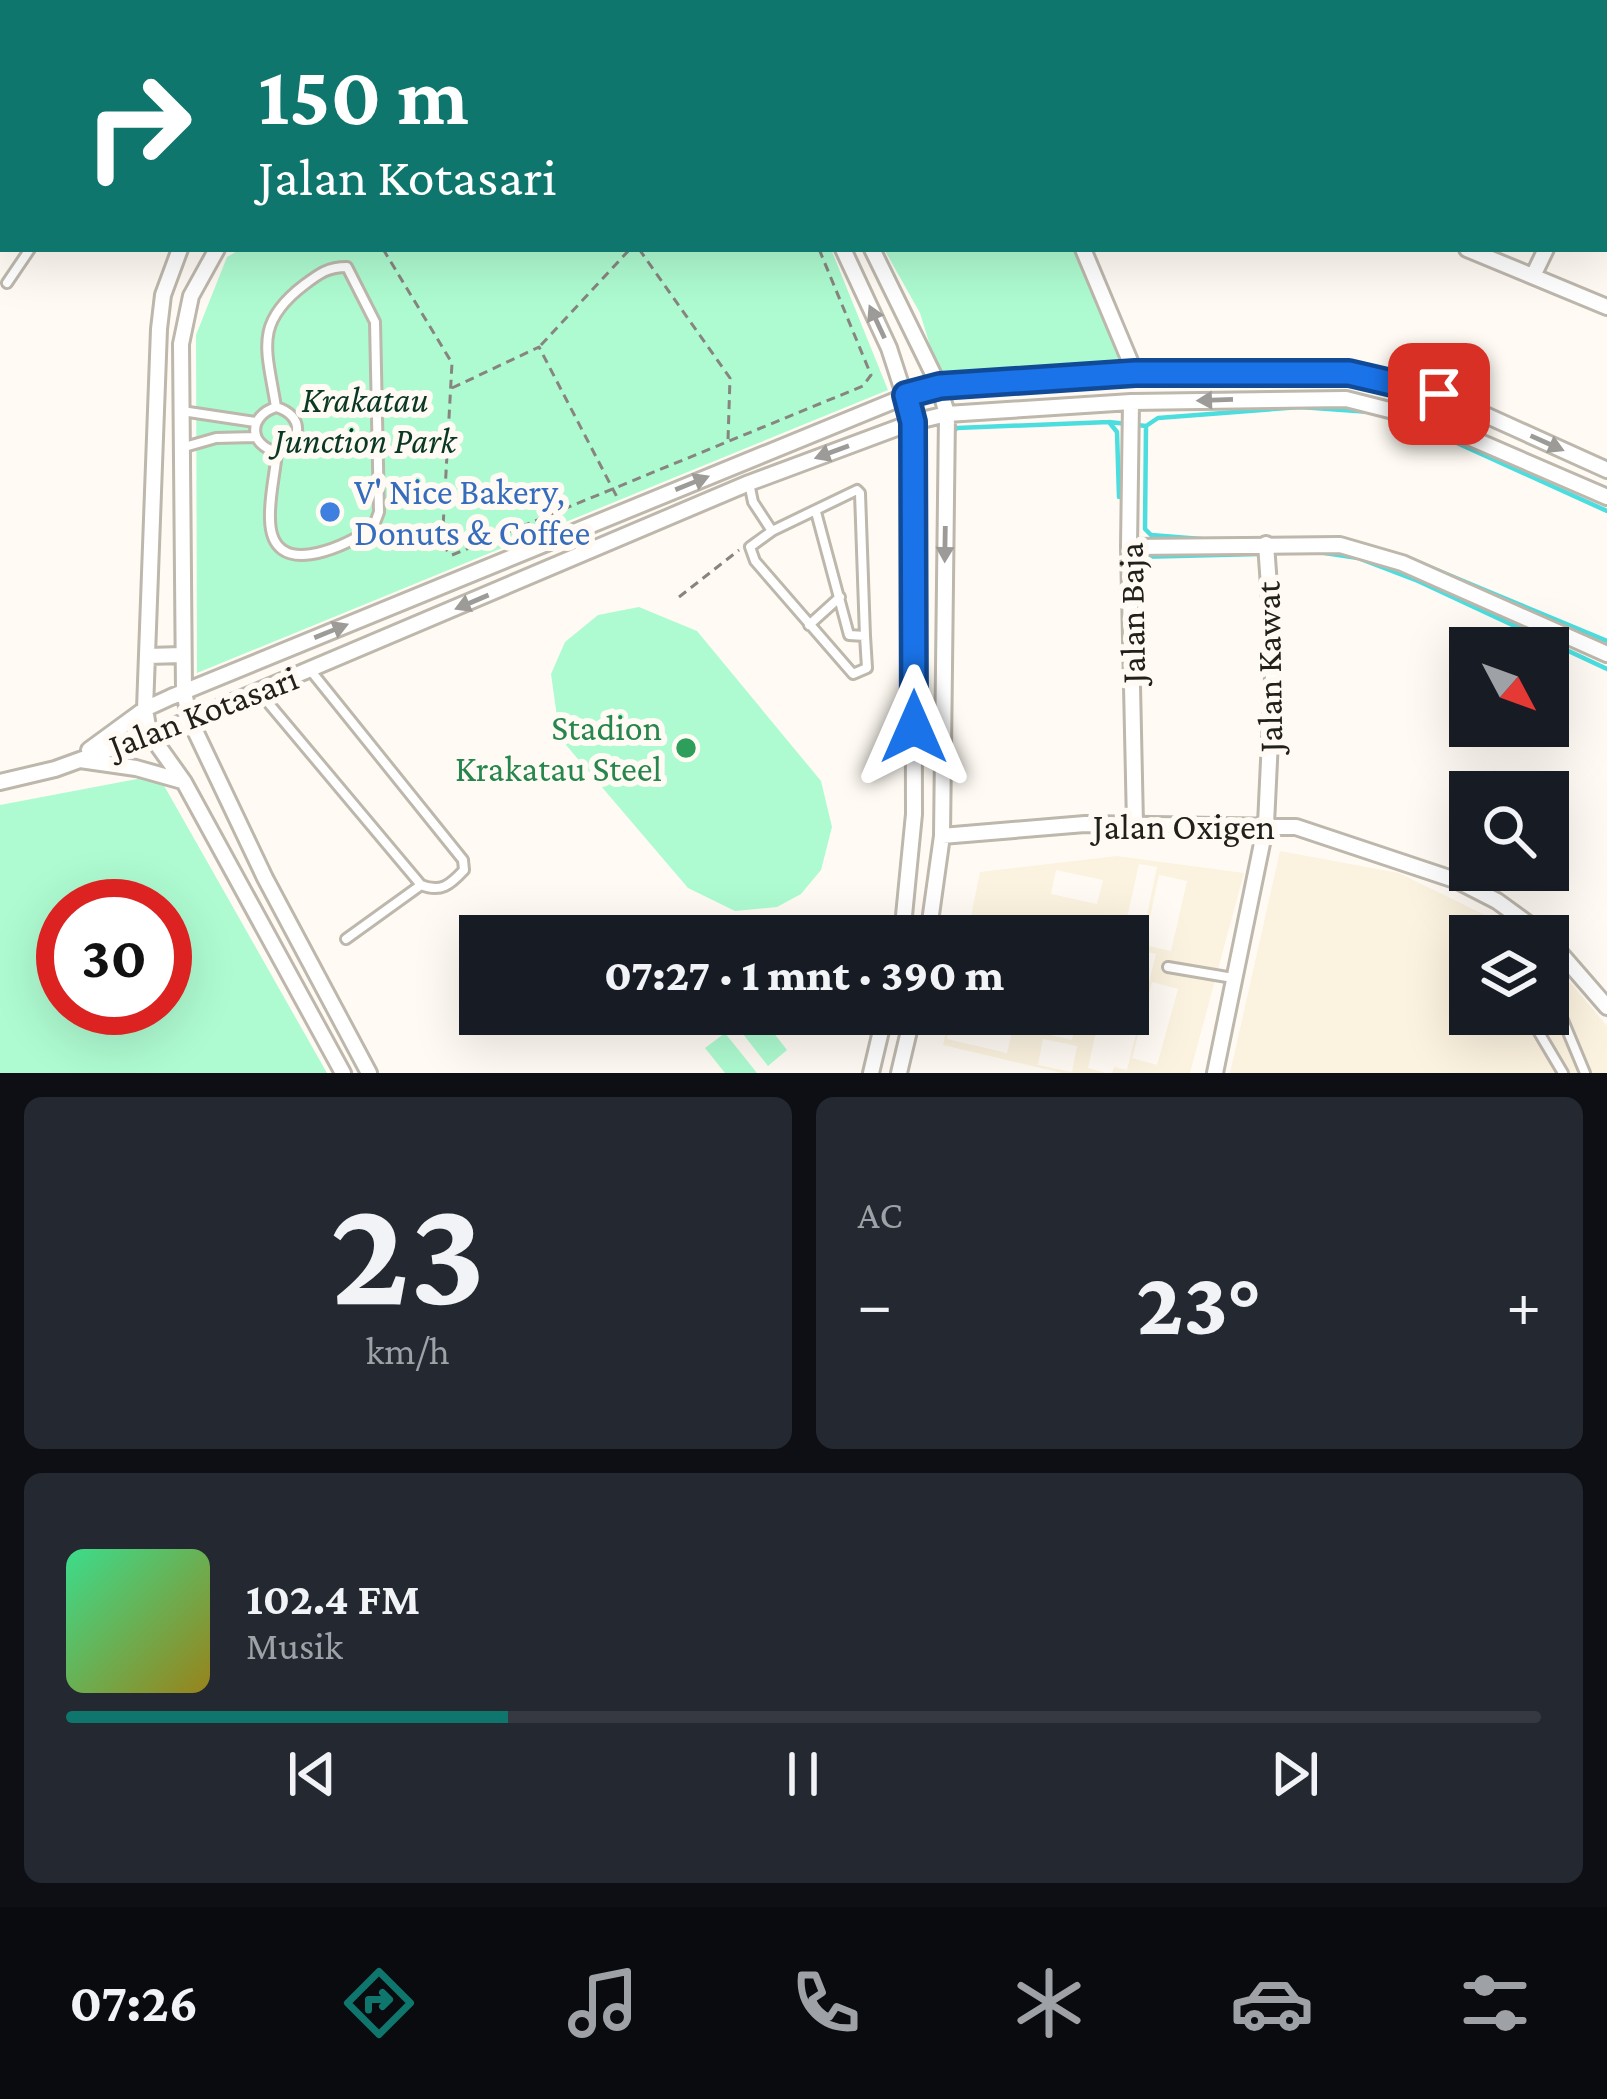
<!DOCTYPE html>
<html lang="id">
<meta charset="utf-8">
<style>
body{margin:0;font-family:"Crimson Pro",serif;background:#242831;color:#f1f3f6;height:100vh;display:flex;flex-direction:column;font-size:45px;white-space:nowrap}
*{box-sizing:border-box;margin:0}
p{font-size:39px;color:#9ea1a6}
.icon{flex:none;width:66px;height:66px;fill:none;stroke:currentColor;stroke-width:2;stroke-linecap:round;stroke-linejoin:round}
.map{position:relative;height:1073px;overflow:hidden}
.details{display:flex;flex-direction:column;gap:24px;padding:24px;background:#0d0f14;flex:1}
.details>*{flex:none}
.banner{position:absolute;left:0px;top:0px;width:1608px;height:252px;box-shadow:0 12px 48px #0002;background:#0f766e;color:#fff;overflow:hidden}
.needle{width:78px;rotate:131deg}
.tools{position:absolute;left:1449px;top:627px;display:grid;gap:24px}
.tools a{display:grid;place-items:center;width:120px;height:120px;border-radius:0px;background:#171b24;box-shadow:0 12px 48px #0002;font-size:60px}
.speed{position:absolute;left:36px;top:879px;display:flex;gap:24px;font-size:60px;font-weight:700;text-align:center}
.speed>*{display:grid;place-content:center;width:156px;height:156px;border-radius:50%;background:#171b24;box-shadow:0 12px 48px #0002;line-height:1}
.speed .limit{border:18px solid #d22;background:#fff;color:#111}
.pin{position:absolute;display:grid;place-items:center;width:102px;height:102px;color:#fff;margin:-51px;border-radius:24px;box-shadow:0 6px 18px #0006}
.me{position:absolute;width:132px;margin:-66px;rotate:0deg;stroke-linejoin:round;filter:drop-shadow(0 0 9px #0008)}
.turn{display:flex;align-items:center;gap:42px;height:252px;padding:0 60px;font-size:54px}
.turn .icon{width:156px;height:156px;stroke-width:2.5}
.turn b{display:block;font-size:84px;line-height:102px}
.big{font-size:90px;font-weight:800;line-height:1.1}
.details .widget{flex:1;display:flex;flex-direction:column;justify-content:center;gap:18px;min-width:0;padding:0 42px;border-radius:18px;background:#242831}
.details .dial{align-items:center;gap:0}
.dial b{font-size:156px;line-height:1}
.song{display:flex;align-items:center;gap:36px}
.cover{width:144px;height:144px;border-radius:18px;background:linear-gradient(135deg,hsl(150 70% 55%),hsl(50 70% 35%))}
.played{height:12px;border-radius:6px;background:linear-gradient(90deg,#0f766e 30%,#363941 30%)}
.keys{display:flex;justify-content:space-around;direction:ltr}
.heat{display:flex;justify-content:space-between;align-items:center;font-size:66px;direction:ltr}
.details .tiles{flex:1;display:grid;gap:24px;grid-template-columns:1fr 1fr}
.widget:last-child{grid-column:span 2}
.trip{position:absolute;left:459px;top:915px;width:690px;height:120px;border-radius:0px;background:#171b24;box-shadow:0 12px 48px #0002;font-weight:800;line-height:120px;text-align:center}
.tabs{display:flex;height:192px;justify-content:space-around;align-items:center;background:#090b0e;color:#9ea1a6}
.tabs .icon{width:84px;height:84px}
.tabs .on{color:#0f766e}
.tabs b{font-size:54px;color:#f1f3f6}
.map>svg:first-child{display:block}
.built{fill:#fbf2df;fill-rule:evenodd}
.green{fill:#aefbd1;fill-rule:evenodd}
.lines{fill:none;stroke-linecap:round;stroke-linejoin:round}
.stream{stroke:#4cdedf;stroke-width:4.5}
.lane-casing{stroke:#bdb7ac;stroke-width:14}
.street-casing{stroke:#bdb7ac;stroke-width:20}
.path{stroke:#888580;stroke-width:3;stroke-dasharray:9 6;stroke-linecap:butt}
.lane{stroke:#fff;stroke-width:8}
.street{stroke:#fff;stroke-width:14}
.oneway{fill:#9c9b98}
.route-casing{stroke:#114b97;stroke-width:30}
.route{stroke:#1a73e8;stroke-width:21}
.shop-dot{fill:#3f7fe0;stroke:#fffbf4;stroke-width:4.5}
.leisure-dot{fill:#2e9e5b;stroke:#fffbf4;stroke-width:4.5}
.labels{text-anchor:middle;stroke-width:12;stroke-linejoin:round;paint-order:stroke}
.park-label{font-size:36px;font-style:italic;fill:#0b3824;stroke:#fffbf4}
.shop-label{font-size:36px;fill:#366cbe;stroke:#fffbf4;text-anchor:start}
.street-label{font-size:36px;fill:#22201b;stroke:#fffbf4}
.leisure-label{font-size:36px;fill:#27864d;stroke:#fffbf4;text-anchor:end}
</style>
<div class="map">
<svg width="1607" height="1073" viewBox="0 0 1607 1073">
<rect width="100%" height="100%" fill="#fffbf4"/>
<path class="built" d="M 1280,851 L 1399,873 L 1528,936 L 1470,936 L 1470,1014 L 1548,1014 L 1548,956 L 1607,1026 L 1607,1073 L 1230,1073 Z
M 1117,856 L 1244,873 L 1190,1073 L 1112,1073 L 1114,1067 L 1127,1070 L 1156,954 L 1140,950 L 1128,997 L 1128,941 L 1141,943 L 1157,867 L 1139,864 L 1123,936 L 1119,936 L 1121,925 L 1110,922 L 1106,935 L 1109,936 L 967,936 L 980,872 ZM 1056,870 L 1103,880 L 1097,904 L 1051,894 ZM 1159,875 L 1187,881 L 1171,951 L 1144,945 ZM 1152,982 L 1178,989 L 1157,1065 L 1132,1058 Z
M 950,1014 L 947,1039 L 1007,1053 L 1013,1027 L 958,1014 L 1031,1014 L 1028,1030 L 1072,1040 L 1076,1021 L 1048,1014 L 1100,1014 L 1088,1068 L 1106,1073 L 1062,1073 L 943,1045 ZM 1043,1039 L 1077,1046 L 1072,1072 L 1038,1065 Z"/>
<path class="green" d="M 1056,0 L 1519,0 L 1051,3 Z
M 241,249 L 831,249 L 888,390 L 197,673 L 196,335 L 227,257 Z
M 884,249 L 1091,249 L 1124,372 L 943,388 L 920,313 Z
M 639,607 L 697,631 L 821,781 L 832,827 L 821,870 L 801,894 L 777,907 L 735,911 L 688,888 L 560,738 L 551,674 L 565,642 L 598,615 Z
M 158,775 L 327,1073 L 0,1073 L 0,805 ZM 63,906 L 165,906 L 165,1008 L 63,1008 Z
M 749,1014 L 759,1014 L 787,1050 L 768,1066 L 736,1025 Z
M 725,1033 L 757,1073 L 725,1073 L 705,1048 Z"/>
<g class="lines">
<path class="stream" d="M 1381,414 L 1457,443 L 1607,511
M 1109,422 L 1146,426 L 1158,418 L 1300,407 L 1370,412
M 1146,426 L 1145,529 L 1151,535 L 1214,540
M 949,435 L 957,428 L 1109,422 L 1117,432 L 1119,497
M 1271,553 L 1318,552 L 1358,558 L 1418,581 L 1607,669
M 1136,557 L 1260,554
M 1420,563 L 1607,641"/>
<defs>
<path id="lane" d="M 0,145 L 3,147
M 0,212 L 3,214
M 7,283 L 30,249
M 276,407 C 267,350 253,324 304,285 C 320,273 328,267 347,267 L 375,322 L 379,512 L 373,528 C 343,547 271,582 270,519 C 269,498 275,474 277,452
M 276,407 C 248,416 248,445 277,452
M 276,407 C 304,415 304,442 277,452
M 182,411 L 255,422
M 181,448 L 216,438 L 255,437
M 749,483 L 753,502 L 772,531 L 857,490 L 860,493 L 865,636 L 849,635 L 816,512
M 772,531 L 750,547 L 755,561 L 853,674 L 867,668 L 865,636
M 809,625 L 840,597
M 260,693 L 421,885 C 441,893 450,885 464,870 L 463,860 L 311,671
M 346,939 L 421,885
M 1168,967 L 1233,978
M 1555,1001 L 1585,1073
M 1528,1014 L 1563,1073"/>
<path id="street" d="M 60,0 L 62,3
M 298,0 L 300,3
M 433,0 L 435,3
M 701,0 L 703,3
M 728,0 L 730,3
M 944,0 L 946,3
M 178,3 L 184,0
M 479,3 L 482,0
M 513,3 L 516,0
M 1048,3 L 1052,0
M 1522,3 L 1523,0
M 0,86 L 3,87
M 1605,124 L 1607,120
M 180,249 L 163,295 L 159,329 L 145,709 L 149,733 L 184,782 L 343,1073
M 217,249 L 191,296 L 181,344 L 184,692 L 190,720 L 265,878 L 369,1073
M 843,249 L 889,348 L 913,422 L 914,814 L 902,936
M 872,249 L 939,386 L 947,414 L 942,836 L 928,936
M 1083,249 L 1135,373
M 1467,249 L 1607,307
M 1533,276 L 1546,249
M 1131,402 L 1129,547 L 1135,824
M 1129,547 L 1340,545 L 1402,563 L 1607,654
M 148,656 L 182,655
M 89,750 L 145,709 L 171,697 L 906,396 L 939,386 L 1135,373 L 1349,373 L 1439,394 L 1607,470
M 80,760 L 136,768 L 182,781
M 0,782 L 55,769 L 190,720 L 749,483 L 913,422 L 947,414 L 1131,402 L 1346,399 L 1429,420 L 1607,497
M 942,836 L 1085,824 L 1296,827 L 1458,881 L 1497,901 L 1545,936
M 1548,939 L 1607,1007
M 871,1073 L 885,1014
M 899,1073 L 913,1014
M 1215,1073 L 1266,824 L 1274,656 L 1266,544"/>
</defs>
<use href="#lane" class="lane-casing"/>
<use href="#street" class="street-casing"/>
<path class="path" d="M 670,0 L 672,3
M 568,3 L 571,0
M 383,249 L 452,363 L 442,546 L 452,555 L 863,386 L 871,375 L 819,249
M 639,249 L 730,378 L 728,440
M 541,345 L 630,249
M 452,388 L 539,347 L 618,499
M 679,597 L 739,550"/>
<use href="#lane" class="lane"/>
<use href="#street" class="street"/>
</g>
<defs><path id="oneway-solid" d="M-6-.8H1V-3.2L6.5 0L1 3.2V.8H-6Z" transform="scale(3)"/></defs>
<g class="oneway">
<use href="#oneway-solid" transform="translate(877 322) rotate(-115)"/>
<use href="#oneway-solid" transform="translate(1215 400) rotate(178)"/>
<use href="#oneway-solid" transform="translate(1547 443) rotate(24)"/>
<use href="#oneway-solid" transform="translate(832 452) rotate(160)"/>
<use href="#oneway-solid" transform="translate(692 483) rotate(-22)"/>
<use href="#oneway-solid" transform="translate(945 544) rotate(91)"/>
<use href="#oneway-solid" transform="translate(472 602) rotate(157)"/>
<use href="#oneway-solid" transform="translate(331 631) rotate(-22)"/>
</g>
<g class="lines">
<defs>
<path id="route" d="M 914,727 L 913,422 L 906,395 L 940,386 L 1135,373 L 1349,373 L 1439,394"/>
</defs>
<use href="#route" class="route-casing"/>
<use href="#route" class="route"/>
</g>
<circle class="shop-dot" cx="330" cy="512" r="12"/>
<circle class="leisure-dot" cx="686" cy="748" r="12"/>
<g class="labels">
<g class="park-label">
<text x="365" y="412">Krakatau<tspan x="365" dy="41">Junction Park</tspan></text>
</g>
<g class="shop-label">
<text x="354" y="504">V' Nice Bakery,<tspan x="354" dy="41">Donuts &amp; Coffee</tspan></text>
</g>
<g class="street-label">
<text transform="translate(1131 613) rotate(-91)" y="13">Jalan Baja</text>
<text transform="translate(1268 667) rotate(-91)" y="13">Jalan Kawat</text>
<text transform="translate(203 711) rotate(-21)" y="13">Jalan Kotasari</text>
<text x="1184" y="839">Jalan Oxigen</text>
</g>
<g class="leisure-label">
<text x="662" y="740">Stadion<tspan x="662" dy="41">Krakatau Steel</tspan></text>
</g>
</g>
</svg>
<div class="tools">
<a><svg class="needle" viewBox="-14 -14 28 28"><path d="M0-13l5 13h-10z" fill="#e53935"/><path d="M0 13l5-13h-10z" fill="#9ea1a6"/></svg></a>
<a><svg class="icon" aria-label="search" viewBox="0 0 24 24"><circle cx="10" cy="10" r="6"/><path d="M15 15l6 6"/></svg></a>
<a><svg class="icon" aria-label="layers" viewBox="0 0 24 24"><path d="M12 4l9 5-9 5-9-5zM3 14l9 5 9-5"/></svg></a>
</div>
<div class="speed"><div class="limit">30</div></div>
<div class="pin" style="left:1439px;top:394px;background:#d93025"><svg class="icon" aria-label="arrive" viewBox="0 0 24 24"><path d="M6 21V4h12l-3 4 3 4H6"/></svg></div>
<svg class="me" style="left:914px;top:727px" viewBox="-20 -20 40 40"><path d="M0-17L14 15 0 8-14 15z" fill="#1a73e8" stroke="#fff" stroke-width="4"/></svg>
<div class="trip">07:27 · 1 mnt · 390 m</div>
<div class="banner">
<div class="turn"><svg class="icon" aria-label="right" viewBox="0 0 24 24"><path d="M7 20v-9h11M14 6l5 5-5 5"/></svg><div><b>150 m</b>Jalan Kotasari</div></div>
</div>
</div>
<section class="details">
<div class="tiles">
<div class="widget dial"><b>23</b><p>km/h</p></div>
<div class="widget"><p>AC</p>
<div class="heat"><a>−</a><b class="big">23°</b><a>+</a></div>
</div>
<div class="widget">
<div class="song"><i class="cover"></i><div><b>102.4 FM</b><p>Musik</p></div></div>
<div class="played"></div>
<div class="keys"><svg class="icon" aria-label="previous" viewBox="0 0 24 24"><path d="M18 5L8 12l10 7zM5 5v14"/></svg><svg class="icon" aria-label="pause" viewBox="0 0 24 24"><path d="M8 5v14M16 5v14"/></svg><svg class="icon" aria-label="next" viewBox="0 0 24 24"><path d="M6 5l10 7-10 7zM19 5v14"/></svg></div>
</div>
</div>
</section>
<nav class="tabs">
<b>07:26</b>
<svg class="icon on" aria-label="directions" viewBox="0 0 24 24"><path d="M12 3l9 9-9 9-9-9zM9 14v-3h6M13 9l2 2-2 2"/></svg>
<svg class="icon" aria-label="music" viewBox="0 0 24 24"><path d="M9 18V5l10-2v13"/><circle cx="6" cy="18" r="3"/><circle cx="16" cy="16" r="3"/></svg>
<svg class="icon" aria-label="phone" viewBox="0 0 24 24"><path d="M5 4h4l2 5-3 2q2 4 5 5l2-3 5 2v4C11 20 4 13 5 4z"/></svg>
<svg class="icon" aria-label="climate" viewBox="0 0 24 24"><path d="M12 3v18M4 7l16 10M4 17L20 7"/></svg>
<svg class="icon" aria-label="car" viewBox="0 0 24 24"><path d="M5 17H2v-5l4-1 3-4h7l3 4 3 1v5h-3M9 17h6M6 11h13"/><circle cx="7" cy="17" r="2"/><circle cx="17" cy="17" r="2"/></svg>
<svg class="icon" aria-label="filters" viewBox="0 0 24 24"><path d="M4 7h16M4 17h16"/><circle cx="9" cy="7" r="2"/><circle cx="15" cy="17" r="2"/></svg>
</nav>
